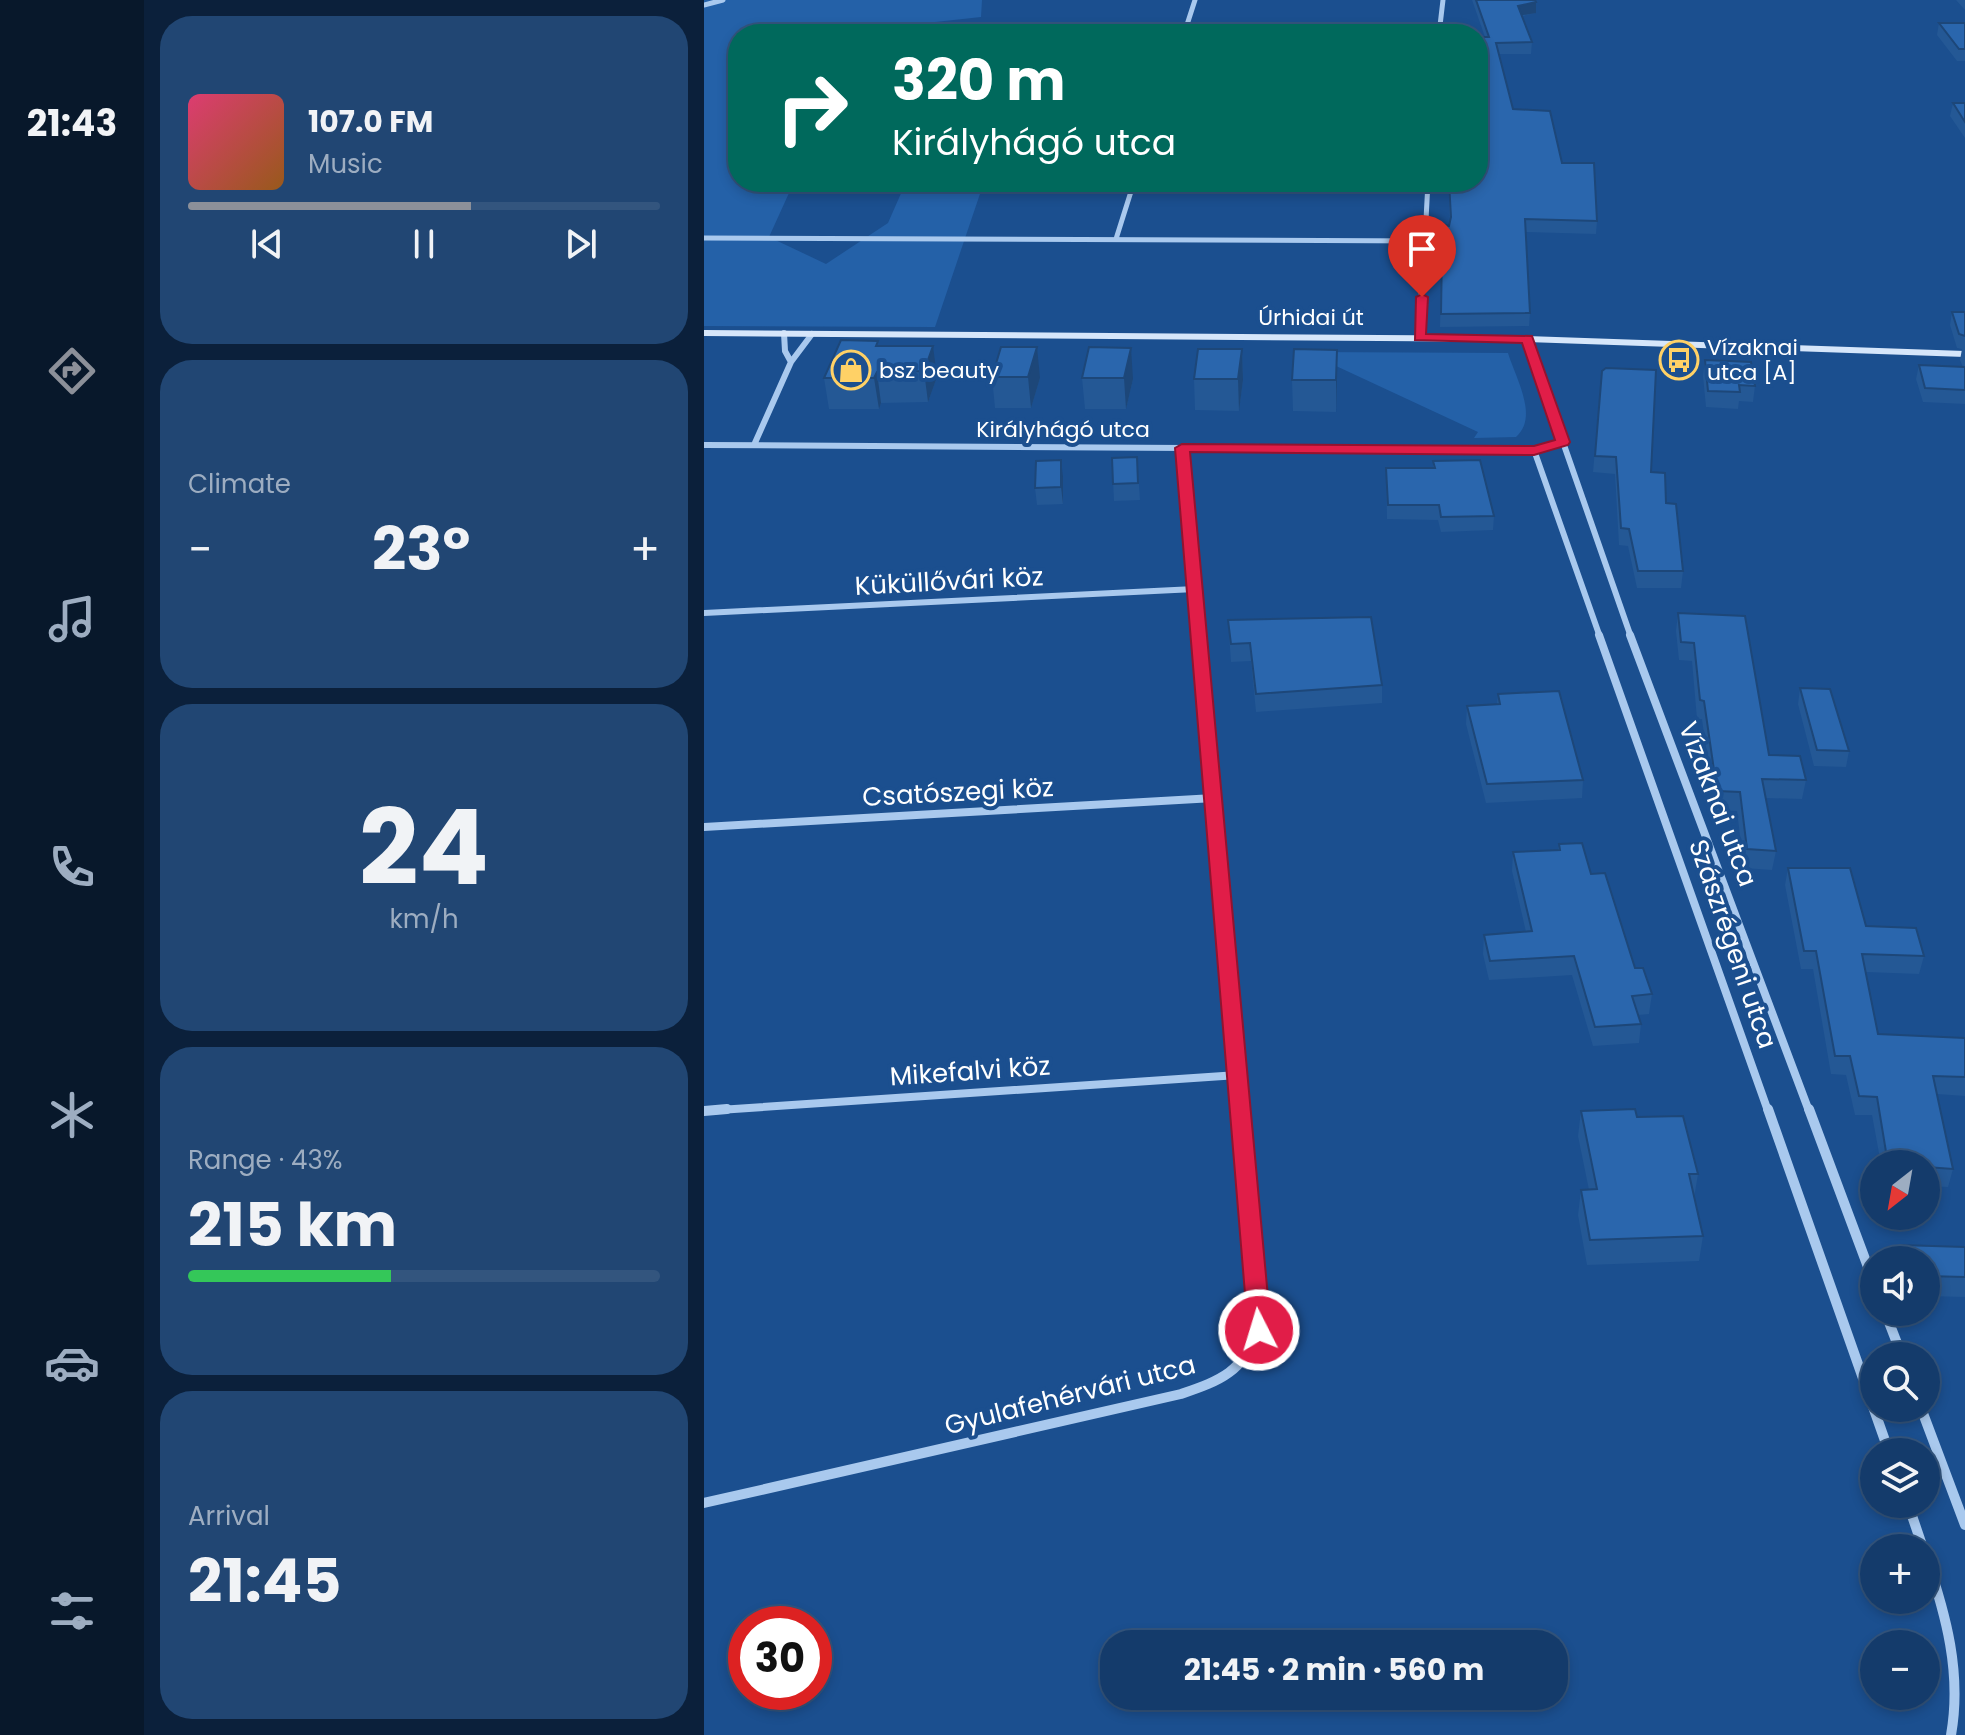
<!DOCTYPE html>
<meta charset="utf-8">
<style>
body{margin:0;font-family:Poppins,sans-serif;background:#214673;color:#f1f3f6;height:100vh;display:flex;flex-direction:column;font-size:30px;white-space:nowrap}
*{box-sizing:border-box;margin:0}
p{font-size:26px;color:#9dadc1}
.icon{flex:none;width:44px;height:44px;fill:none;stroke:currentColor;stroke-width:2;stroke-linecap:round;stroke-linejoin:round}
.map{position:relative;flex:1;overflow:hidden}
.drawer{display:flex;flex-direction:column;gap:16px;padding:16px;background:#0b203b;width:560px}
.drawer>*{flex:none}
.banner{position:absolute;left:24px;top:24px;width:760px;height:168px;border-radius:32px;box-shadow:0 4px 12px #0003,0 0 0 2px #33557e;background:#00695c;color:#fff;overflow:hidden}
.needle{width:52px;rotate:211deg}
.tools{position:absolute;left:1156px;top:1150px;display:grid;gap:16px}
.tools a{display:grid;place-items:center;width:80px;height:80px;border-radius:50%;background:#143b6b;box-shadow:0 4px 12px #0003,0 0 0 2px #33557e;font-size:40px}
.speed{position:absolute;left:24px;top:1606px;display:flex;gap:16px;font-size:40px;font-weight:700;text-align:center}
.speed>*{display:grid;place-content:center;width:104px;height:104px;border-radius:50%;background:#143b6b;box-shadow:0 4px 12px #0003,0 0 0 2px #33557e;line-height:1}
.speed .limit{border:12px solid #d22;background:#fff;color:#111}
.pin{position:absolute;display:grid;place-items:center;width:68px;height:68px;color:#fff;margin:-82px -34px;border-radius:50% 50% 50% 0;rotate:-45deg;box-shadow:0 0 8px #0007}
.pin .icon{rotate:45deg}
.me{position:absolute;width:88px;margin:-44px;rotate:355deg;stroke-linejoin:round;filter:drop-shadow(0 0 6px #0008)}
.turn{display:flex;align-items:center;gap:28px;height:168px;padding:0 32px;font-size:36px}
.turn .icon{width:104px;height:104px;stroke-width:2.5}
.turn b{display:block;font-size:56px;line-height:68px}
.big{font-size:60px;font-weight:700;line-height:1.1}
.drawer .tile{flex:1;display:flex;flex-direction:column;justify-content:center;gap:12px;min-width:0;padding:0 28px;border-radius:32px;background:#214673}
.drawer .dial{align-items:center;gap:0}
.dial b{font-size:104px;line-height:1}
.song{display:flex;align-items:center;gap:24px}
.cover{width:96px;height:96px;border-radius:12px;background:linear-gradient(135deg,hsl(340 70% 55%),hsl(30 70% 35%))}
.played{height:8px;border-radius:4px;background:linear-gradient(90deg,#8c9099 60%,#33557e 60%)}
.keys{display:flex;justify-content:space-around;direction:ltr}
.heat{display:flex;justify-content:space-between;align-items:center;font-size:44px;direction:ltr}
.charge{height:12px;border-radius:6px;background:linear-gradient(90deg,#34c759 43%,#33557e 0)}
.trip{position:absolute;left:396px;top:1630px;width:468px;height:80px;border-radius:32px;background:#143b6b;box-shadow:0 4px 12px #0003,0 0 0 2px #33557e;font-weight:700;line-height:80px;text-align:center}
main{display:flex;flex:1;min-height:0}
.dock{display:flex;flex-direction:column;width:144px;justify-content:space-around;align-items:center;background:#08182b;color:#9dadc1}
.dock .icon{width:56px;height:56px}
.dock .selected{color:#8c9099}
.dock b{font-size:36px;color:#f1f3f6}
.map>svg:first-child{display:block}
.green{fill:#2461a8}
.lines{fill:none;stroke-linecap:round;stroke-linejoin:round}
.street-far3{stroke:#a9c9ee;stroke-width:5}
.street-far2{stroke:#a9c9ee;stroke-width:6}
.street-far1{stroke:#a9c9ee;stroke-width:8}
.street{stroke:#a9c9ee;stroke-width:10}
.secondary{fill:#d6e6fa;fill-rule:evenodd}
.wall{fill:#245895}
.shaded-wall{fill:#1d4779}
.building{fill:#2a66ad;stroke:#1d4779;stroke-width:2}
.route{fill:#e11d48;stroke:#92132f;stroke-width:2}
.labels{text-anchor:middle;stroke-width:8;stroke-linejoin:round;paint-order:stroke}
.far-street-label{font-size:22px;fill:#fff;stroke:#1b4f8f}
.far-poi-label{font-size:22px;fill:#fff;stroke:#1b4f8f;text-anchor:start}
.street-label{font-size:26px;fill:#fff;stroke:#1b4f8f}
</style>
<main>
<nav class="dock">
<b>21:43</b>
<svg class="icon selected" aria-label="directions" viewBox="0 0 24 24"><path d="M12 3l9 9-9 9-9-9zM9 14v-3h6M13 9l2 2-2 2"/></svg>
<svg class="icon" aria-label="music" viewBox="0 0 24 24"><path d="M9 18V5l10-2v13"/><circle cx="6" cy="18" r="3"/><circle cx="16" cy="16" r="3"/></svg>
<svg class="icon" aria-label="phone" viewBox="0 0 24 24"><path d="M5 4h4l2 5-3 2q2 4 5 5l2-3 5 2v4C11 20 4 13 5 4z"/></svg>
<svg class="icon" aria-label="climate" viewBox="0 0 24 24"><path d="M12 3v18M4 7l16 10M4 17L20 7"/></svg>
<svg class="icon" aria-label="car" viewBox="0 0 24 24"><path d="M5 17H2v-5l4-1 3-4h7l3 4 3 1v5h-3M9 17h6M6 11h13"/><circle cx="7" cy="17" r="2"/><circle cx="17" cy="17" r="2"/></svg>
<svg class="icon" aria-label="filters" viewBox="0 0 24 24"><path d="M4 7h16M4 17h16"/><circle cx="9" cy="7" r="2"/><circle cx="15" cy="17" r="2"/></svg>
</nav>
<section class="drawer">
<div class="tile">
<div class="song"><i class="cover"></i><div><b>107.0 FM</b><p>Music</p></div></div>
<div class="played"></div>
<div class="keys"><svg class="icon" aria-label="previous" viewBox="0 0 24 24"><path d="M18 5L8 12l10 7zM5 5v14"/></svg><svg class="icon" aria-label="pause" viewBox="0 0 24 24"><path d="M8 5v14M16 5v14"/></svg><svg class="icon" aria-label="next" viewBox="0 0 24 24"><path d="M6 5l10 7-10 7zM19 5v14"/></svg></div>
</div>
<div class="tile"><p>Climate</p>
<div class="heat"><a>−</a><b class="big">23°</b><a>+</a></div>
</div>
<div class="tile dial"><b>24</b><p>km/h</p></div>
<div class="tile"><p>Range · 43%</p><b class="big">215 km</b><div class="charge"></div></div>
<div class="tile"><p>Arrival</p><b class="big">21:45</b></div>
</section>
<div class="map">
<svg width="1261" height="1735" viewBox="0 0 1261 1735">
<rect width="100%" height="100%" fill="#1b4f8f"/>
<path class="green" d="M 0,0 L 278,0 L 277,17 L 158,30 L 155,34 L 34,34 L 34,182 L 90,182 L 65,237 L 122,264 L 184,223 L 202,182 L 280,182 L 231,327 L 0,326 Z
M 602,352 L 804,353 C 812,379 835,417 812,437 L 770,438 L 774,432 Z"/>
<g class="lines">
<path class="street-far3" d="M 0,5 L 19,0
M 480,34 L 491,0
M 735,34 L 739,0
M 0,238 L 721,241
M 412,239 L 430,182
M 719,276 L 724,182"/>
<path class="street-far2" d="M 80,333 L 81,351 L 87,362
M 715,337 L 719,274
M 823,339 L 927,637
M 0,445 L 830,450 L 859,442
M 50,445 L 87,362 L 108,334
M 478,448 L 494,637
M 830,450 L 896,637
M 0,613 L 491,589"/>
<path class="street-far1" d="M 494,635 L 536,1111
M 895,635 L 1064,1111
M 926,635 L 1105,1111
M 0,827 L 510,798
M 0,1111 L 534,1075"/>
<path class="street" d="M 1064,1109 L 1185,1452
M 1105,1109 L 1170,1283
M 0,1111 L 23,1109
M 1181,1312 L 1198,1356
M 1217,1408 L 1261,1525
M 0,1503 L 477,1394 C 518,1380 538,1372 555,1330 L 536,1109
M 1204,1504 L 1219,1548
M 1222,1556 C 1242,1615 1258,1673 1247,1735"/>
<path class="secondary" d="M 0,330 L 823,336 L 1261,351 L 1261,357 L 823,342 L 0,336 Z"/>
</g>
<path class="wall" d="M 768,0 L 831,0 L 832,13 L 818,16 L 828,42 L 827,54 L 794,54 L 809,109 L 858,163 L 893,221 L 892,234 L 822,232 L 826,313 L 825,326 L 736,327 L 738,250 L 741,250 L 746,222 L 744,182 L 774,182 L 781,37 Z
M 1252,0 L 1261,0 L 1261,10 Z
M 1235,23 L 1261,23 L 1261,61 L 1253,61 L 1233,35 Z
M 1249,103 L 1261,103 L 1261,138 L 1246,116 Z
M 1248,312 L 1261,312 L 1261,404 L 1219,402 L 1212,379 L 1215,365 L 1259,367 L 1256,360 L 1258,349 L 1253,348 L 1246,325 Z
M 175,346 L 233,377 L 224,402 L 177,403 L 175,409 L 125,409 L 120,378 Z
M 538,349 L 539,380 L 535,411 L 491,410 L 490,379 Z
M 1001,360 L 1051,386 L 1049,402 L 1035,401 L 1034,409 L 1002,407 L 999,376 Z
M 898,371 L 962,503 L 979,571 L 977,588 L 933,588 L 924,546 L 915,545 L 911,474 L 889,472 Z
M 288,377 L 336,378 L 327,408 L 291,408 Z
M 378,378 L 429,379 L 422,409 L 381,409 Z
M 588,380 L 633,381 L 632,412 L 589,411 Z
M 433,457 L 436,500 L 410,501 L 408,458 Z
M 729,461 L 790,516 L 789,530 L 737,532 L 734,520 L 683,519 L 682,468 L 729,468 Z
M 359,477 L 359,504 L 333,505 L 331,488 Z
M 974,613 L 1065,755 L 1102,780 L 1098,799 L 1062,798 L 1072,851 L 1068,870 L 1040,868 L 1033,811 L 1010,810 L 998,719 L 993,719 L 988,661 L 975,660 L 972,631 Z
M 524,620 L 678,685 L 678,703 L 552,712 L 547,661 L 527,662 Z
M 1096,688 L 1145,751 L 1142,767 L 1110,766 L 1094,704 Z
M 794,694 L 879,780 L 878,798 L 782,803 L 762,724 L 763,706 L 793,704 Z
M 855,844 L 887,874 L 931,968 L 948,994 L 945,1014 L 934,1015 L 937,1024 L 935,1043 L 889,1046 L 868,975 L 785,980 L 779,954 L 780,935 L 822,932 L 808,871 L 809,852 L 854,850 Z
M 1084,868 L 1162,926 L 1220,956 L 1215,974 L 1162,972 L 1174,1034 L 1261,1038 L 1261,1096 L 1233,1094 L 1249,1169 L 1244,1187 L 1222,1186 L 1222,1164 L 1177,1164 L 1168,1115 L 1151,1115 L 1142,1075 L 1127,1074 L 1109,969 L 1097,969 L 1081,885 Z
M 877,1111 L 933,1117 L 994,1174 L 990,1198 L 999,1236 L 995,1261 L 883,1265 L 874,1215 L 877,1190 L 885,1190 L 874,1136 Z
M 1196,1245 L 1200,1260 L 1192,1260 Z
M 1261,1247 L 1261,1297 L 1222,1296 L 1222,1260 Z"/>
<path class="shaded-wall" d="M 832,2 L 832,13 L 813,16 L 814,6 Z
M 229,346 L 233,377 L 224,402 L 220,371 Z
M 333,347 L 336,378 L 327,408 L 324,377 Z
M 427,348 L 429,379 L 422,409 L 420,378 Z
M 538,349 L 539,380 L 535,411 L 534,379 Z
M 633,350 L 633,381 L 632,412 L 632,380 Z
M 173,372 L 177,403 L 175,409 L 170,378 Z
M 357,460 L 359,477 L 359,504 L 357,487 Z"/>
<path class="building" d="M 772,0 L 831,0 L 832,2 L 814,6 L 828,42 L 792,43 L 809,109 L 846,111 L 858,163 L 890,163 L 893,221 L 821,219 L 826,313 L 737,314 L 738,250 L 741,250 L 742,225 L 745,226 L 747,217 L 745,182 L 774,182 L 774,37 L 785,37 Z
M 1235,23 L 1261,23 L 1261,49 L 1255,49 Z
M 1249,103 L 1261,103 L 1261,122 Z
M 1248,312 L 1261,312 L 1261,336 L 1255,334 Z
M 137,340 L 174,341 L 172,346 L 229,346 L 220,371 L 173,372 L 170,378 L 120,378 Z
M 297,347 L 333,347 L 324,377 L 288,377 Z
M 385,347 L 427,348 L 420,378 L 378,378 Z
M 494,349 L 538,349 L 534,379 L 490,379 Z
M 590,349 L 633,350 L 632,380 L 588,380 Z
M 1001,360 L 1047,362 L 1051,386 L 1035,385 L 1036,392 L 1004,391 Z
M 1215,365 L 1261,367 L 1261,390 L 1221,388 Z
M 902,368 L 952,370 L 947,472 L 961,473 L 962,503 L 972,504 L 979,571 L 934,571 L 925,529 L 917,528 L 912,457 L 891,456 L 898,371 Z
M 433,457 L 434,483 L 409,484 L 408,458 Z
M 357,460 L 357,487 L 331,488 L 332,461 Z
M 776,460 L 790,516 L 737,517 L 735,505 L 684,505 L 682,468 L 731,468 L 729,461 Z
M 974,613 L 1041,616 L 1065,755 L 1096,756 L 1102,780 L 1058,779 L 1072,851 L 1043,849 L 1036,792 L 1013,791 L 1000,701 L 996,700 L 990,643 L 977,642 Z
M 667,617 L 678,685 L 552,694 L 546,643 L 527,644 L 524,620 Z
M 1096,688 L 1126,689 L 1145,751 L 1113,750 Z
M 855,691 L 879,780 L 783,784 L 763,706 L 796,704 L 794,694 Z
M 878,843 L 887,874 L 901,873 L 931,968 L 939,968 L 948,994 L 928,996 L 937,1024 L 891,1027 L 870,956 L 786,961 L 780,935 L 828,931 L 809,852 L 856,850 L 855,844 Z
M 1084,868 L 1146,868 L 1162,926 L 1212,928 L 1220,956 L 1158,954 L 1174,1034 L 1261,1038 L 1261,1077 L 1229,1076 L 1249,1169 L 1222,1167 L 1222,1164 L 1184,1164 L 1173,1097 L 1155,1096 L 1146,1056 L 1131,1056 L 1112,951 L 1100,951 Z
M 931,1109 L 933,1117 L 979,1116 L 994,1174 L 985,1174 L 999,1236 L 886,1240 L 877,1190 L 893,1189 L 877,1111 Z
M 1196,1245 L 1261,1247 L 1261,1277 L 1222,1276 L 1222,1260 L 1200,1260 Z"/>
<path class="route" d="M 718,294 L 724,297 L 722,334 L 828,336 L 866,442 L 864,445 L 830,455 L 486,452 L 567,1330 L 563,1336 L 555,1339 L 547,1336 L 544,1330 L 471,448 L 478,444 L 830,446 L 851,440 L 818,343 L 711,340 L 712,297 Z"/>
<defs>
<symbol id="bus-ring" viewBox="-11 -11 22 22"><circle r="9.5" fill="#1b4f8f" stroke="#ffd166" stroke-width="1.5"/><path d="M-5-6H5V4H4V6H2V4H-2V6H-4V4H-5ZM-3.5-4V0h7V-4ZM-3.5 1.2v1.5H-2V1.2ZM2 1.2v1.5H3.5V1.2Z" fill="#ffd166"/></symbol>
<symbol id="shop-ring" viewBox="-11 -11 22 22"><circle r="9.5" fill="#1b4f8f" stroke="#ffd166" stroke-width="1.5"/><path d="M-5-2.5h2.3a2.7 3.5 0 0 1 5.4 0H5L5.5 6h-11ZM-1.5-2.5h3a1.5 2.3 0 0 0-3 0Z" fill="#ffd166"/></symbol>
</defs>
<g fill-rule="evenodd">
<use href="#bus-ring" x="953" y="338" width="44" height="44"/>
<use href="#shop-ring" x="125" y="348" width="44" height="44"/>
</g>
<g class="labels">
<g class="far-street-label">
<text x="607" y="325">Úrhidai út</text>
<text x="359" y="437">Királyhágó utca</text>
</g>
<g class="far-poi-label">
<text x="1003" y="355">Vízaknai<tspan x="1003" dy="25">utca [A]</tspan></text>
<text x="175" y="378">bsz beauty</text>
</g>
<g class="street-label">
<text transform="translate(245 581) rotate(-3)" y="9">Küküllővári köz</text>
<text transform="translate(254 792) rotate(-3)" y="9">Csatószegi köz</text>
<text transform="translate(1014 804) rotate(69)" y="9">Vízaknai utca</text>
<text transform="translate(1029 944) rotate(71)" y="9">Szászrégeni utca</text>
<text transform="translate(266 1071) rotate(-4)" y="9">Mikefalvi köz</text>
<text transform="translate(366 1395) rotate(-14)" y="9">Gyulafehérvári utca</text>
</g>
</g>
</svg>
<div class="tools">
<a><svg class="needle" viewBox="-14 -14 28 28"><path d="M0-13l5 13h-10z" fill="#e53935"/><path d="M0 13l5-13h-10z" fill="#9dadc1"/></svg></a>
<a><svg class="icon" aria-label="sound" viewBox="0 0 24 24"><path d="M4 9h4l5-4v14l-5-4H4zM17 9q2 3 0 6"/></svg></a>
<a><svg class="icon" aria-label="search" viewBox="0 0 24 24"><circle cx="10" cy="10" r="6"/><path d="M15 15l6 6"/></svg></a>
<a><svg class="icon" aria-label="layers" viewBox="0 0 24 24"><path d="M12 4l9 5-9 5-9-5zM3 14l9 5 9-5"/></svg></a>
<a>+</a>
<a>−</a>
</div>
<div class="speed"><div class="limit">30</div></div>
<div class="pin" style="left:718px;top:297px;background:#d93025"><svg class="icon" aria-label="arrive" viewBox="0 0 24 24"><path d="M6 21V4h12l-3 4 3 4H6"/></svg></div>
<svg class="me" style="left:555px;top:1330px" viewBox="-20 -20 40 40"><circle r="17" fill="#e11d48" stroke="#fff" stroke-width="3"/><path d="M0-11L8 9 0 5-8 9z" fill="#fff"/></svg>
<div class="trip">21:45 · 2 min · 560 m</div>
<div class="banner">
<div class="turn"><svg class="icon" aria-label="right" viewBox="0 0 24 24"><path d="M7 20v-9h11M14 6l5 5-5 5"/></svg><div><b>320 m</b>Királyhágó utca</div></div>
</div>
</div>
</main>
